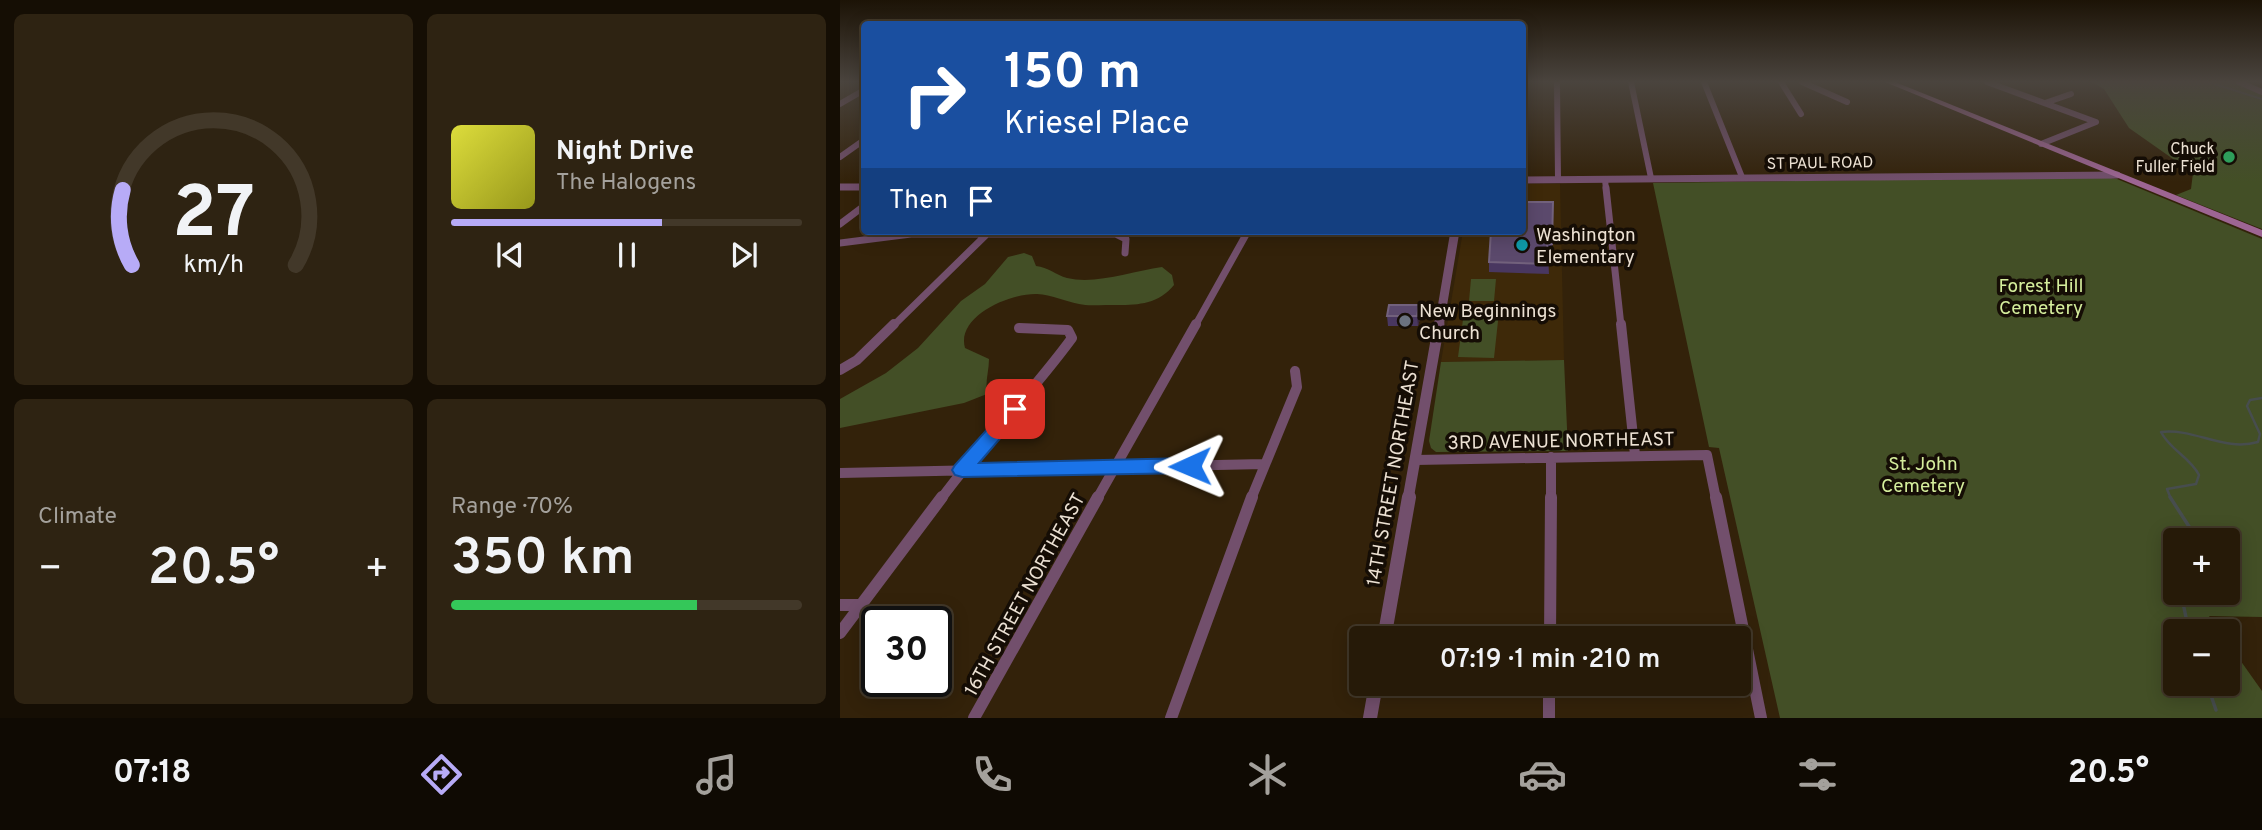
<!DOCTYPE html>
<meta charset="utf-8">
<style>
body{margin:0;font-family:Overpass,sans-serif;background:#2e2312;color:#f1f3f6;height:100vh;display:flex;flex-direction:column;font-size:26px;white-space:nowrap}
*{box-sizing:border-box;margin:0}
p{font-size:23px;color:#a4a19c}
.icon{flex:none;width:38px;height:38px;fill:none;stroke:currentColor;stroke-width:2;stroke-linecap:round;stroke-linejoin:round}
.map{position:relative;flex:1;overflow:hidden}
.details{display:flex;flex-direction:column;gap:14px;padding:14px;background:#150e04;width:840px}
.details>*{flex:none}
.top-card{position:absolute;left:21px;top:21px;width:665px;height:214px;border-radius:7px;box-shadow:0 4px 18px #0003,0 0 0 2px #423829;background:#1a4fa0;color:#fff;overflow:hidden}
.fabs{position:absolute;left:1323px;top:528px;display:grid;gap:14px}
.fabs a{display:grid;place-items:center;width:77px;height:77px;border-radius:7px;background:#261a08;box-shadow:0 4px 18px #0003,0 0 0 2px #423829;font-size:35px}
.speed{position:absolute;left:21px;top:606px;display:flex;gap:14px;font-size:35px;font-weight:700;text-align:center}
.speed>*{display:grid;place-content:center;width:91px;height:91px;border-radius:50%;background:#261a08;box-shadow:0 4px 18px #0003,0 0 0 2px #423829;line-height:1}
.speed .limit{border:4px solid #111;border-radius:10px;background:#fff;color:#111}
.pin{position:absolute;display:grid;place-items:center;width:60px;height:60px;color:#fff;margin:-30px;border-radius:14px;box-shadow:0 4px 10px #0006}
.me{position:absolute;width:77px;margin:-38px;rotate:269deg;stroke-linejoin:round;filter:drop-shadow(0 0 5px #0008)}
.turn{display:flex;align-items:center;gap:24px;height:147px;padding:0 28px;font-size:32px}
.turn .icon{width:91px;height:91px;stroke-width:2.5}
.turn b{display:block;font-size:49px;line-height:60px}
.then{display:flex;align-items:center;height:66px;padding:0 28px;background:#0003;gap:14px;font-size:26px}
.big{font-size:52px;font-weight:600;line-height:1.1}
.details .card{flex:1;display:flex;flex-direction:column;justify-content:center;gap:10px;min-width:0;padding:0 24px;border-radius:10px;background:#2e2312}
.details .dial{align-items:center;gap:0}
.dial svg{height:182px;overflow:visible;fill:none;stroke:#423829;stroke-width:7;stroke-linecap:round;text-anchor:middle}
.dial text{fill:#f1f3f6;stroke:none}
.song{display:flex;align-items:center;gap:21px}
.cover{width:84px;height:84px;border-radius:10px;background:linear-gradient(135deg,hsl(60 70% 55%),hsl(60 70% 35%))}
.played{height:7px;border-radius:4px;background:linear-gradient(90deg,#b7abf7 60%,#423829 60%)}
.keys{display:flex;justify-content:space-around;direction:ltr}
.heat{display:flex;justify-content:space-between;align-items:center;font-size:38px;direction:ltr}
.charge{height:10px;border-radius:5px;background:linear-gradient(90deg,#34c759 70%,#423829 0)}
.details .tiles{flex:1;display:grid;gap:14px;grid-template-columns:repeat(2,1fr)}
.trip{position:absolute;left:509px;top:626px;width:402px;height:70px;border-radius:7px;background:#261a08;box-shadow:0 4px 18px #0003,0 0 0 2px #423829;font-weight:600;line-height:70px;text-align:center}
.menu{display:flex;height:112px;justify-content:space-around;align-items:center;background:#0f0a03;color:#a4a19c}
.menu .icon{width:49px;height:49px}
.menu .active{color:#b7abf7}
.menu b{font-size:32px;color:#f1f3f6}
main{display:flex;flex:1;min-height:0}
.map>svg:first-child{display:block}
.built{fill:#3e2909}
.green{fill:#434f26;fill-rule:evenodd}
.lines{fill:none;stroke-linecap:round;stroke-linejoin:round}
.stream-far2{stroke:#474d4e;stroke-width:2}
.stream-far1{stroke:#474d4e;stroke-width:2.5}
.stream{stroke:#474d4e;stroke-width:3.5}
.minor-far3{stroke:#724f6c;stroke-width:6}
.minor-far2{stroke:#724f6c;stroke-width:7}
.minor-far1{stroke:#724f6c;stroke-width:10}
.minor{stroke:#724f6c;stroke-width:12}
.tertiary-far3{stroke:#724f6c;stroke-width:7}
.tertiary-far2{stroke:#724f6c;stroke-width:9}
.tertiary-far1{stroke:#724f6c;stroke-width:11}
.tertiary{stroke:#724f6c;stroke-width:14}
.secondary{fill:#9d6593;fill-rule:evenodd}
.wall{fill:#493760}
.shaded-wall{fill:#392738}
.building{fill:#5b496c;stroke:#72617c;stroke-width:2}
.route{fill:#1a73e8;stroke:#114b97;stroke-width:2}
.leisure-dot{fill:#2e9e5b;stroke:#150d05;stroke-width:2.5}
.culture-dot{fill:#0f9aa8;stroke:#150d05;stroke-width:2.5}
.worship-dot{fill:#6b7280;stroke:#150d05;stroke-width:2.5}
.labels{text-anchor:middle;stroke-width:7;stroke-linejoin:round;paint-order:stroke}
.far-poi-label{font-size:16px;fill:#ece1d3;stroke:#150d05;text-anchor:end}
.far-street-label{font-size:16px;fill:#ece1d3;stroke:#150d05}
.poi-label{font-size:19px;fill:#ece1d3;stroke:#150d05;text-anchor:start}
.park-label{font-size:19px;fill:#d5ee9c;stroke:#150d05}
.street-label{font-size:19px;fill:#ece1d3;stroke:#150d05}
</style>
<main>
<section class="details">
<div class="tiles">
<div class="card dial"><svg viewBox="0 0 100 80">
<path d="M14 69A42 42 0 1 1 86 69"/>
<path d="M14 69A42 42 0 0 1 10 36" stroke="#b7abf7"/>
<text x="50" y="56" font-size="32" font-weight="700">27</text>
<text x="50" y="72" font-size="11">km/h</text>
</svg></div>
<div class="card">
<div class="song"><i class="cover"></i><div><b>Night Drive</b><p>The Halogens</p></div></div>
<div class="played"></div>
<div class="keys"><svg class="icon" aria-label="previous" viewBox="0 0 24 24"><path d="M18 5L8 12l10 7zM5 5v14"/></svg><svg class="icon" aria-label="pause" viewBox="0 0 24 24"><path d="M8 5v14M16 5v14"/></svg><svg class="icon" aria-label="next" viewBox="0 0 24 24"><path d="M6 5l10 7-10 7zM19 5v14"/></svg></div>
</div>
<div class="card"><p>Climate</p>
<div class="heat"><a>−</a><b class="big">20.5°</b><a>+</a></div>
</div>
<div class="card"><p>Range · 70%</p><b class="big">350 km</b><div class="charge"></div></div>
</div>
</section>
<div class="map">
<svg width="1422" height="718" viewBox="0 0 1422 718">
<rect width="100%" height="100%" fill="#33220a"/>
<path class="built" d="M 683,184 L 720,184 L 724,360 L 601,362 L 623,231 L 682,231 Z"/>
<path class="green" d="M 1252,82 L 1396,82 L 1422,93 L 1422,229 L 1336,195 L 1351,189 L 1353,173 L 1289,128 L 1264,89 Z
M 1265,177 L 1277,179 L 1422,239 L 1422,617 L 1369,616 L 1379,632 L 1335,632 L 1335,684 L 1388,684 L 1388,643 L 1422,691 L 1422,718 L 940,718 L 879,448 L 869,447 L 813,183 ZM 1335,541 L 1388,541 L 1388,593 L 1335,593 Z
M 184,253 L 192,256 L 196,266 C 208,267 216,275 227,278 C 256,285 292,271 322,267 L 332,275 L 334,285 C 316,307 292,305 266,305 C 257,305 247,306 239,304 C 224,301 212,295 197,294 C 170,293 116,316 125,348 L 149,359 C 149,371 145,381 147,394 L 124,403 L 0,428 L 0,399 L 46,373 L 78,348 L 121,301 L 145,284 L 168,257 Z
M 631,279 L 656,279 L 654,301 L 629,301 Z
M 624,312 L 659,312 L 654,358 L 618,357 Z
M 724,360 L 728,451 L 596,452 L 591,448 L 589,441 L 601,362 Z"/>
<g class="lines">
<path class="stream-far2" d="M 1368,82 L 1422,99"/>
<path class="stream-far1" d="M 1331,499 L 1327,489 L 1356,484 L 1359,475 C 1350,457 1330,450 1321,432 C 1355,428 1384,452 1418,442 L 1420,434 L 1407,406 L 1410,400 L 1422,398"/>
<path class="stream" d="M 1330,497 L 1350,528 L 1355,541
M 1341,593 L 1349,632
M 1367,684 L 1376,710"/>
<path class="minor-far3" d="M 717,82 L 718,179
M 791,82 L 811,178
M 864,82 L 902,177
M 941,82 L 961,114
M 962,82 L 1007,102
M 1147,82 L 1256,122
M 1399,82 L 1422,92
M 1205,103 L 1231,94
M 0,104 L 24,90
M 1201,144 L 1256,122
M 0,157 L 24,140
M 765,179 L 766,190"/>
<path class="minor-far2" d="M 766,188 L 781,326
M 0,224 L 24,206
M 0,243 L 71,234 L 276,234 L 286,239 L 285,253
M 53,326 L 147,234
M 355,326 L 408,231"/>
<path class="minor-far1" d="M 781,324 L 795,455
M 0,370 L 17,360 L 54,324
M 575,460 L 867,455 L 876,499
M 0,473 L 424,464
M 101,499 C 142,443 191,394 232,338 L 228,330 L 179,328
M 257,499 L 356,324
M 411,499 L 457,387 L 455,371
M 711,499 L 711,457"/>
<path class="minor" d="M 876,497 L 921,718
M 0,605 L 21,605
M 0,633 L 102,497
M 710,639 L 711,497
M 709,684 L 709,718
M 134,718 L 258,497
M 331,718 L 412,497"/>
<path class="tertiary-far3" d="M 682,180 L 1277,175
M 0,187 L 24,187"/>
<path class="tertiary-far2" d="M 599,326 L 615,231"/>
<path class="tertiary-far1" d="M 568,499 L 599,324"/>
<path class="tertiary" d="M 544,639 L 569,497
M 530,718 L 536,684"/>
<path class="secondary" d="M 1045,82 L 1055,82 L 1422,230 L 1422,237 Z"/>
</g>
<path class="wall" d="M 684,202 L 713,202 L 712,254 L 708,254 L 709,274 L 649,272 L 649,262 Z
M 581,315 L 578,326 L 548,326 L 547,316 Z"/>
<path class="shaded-wall" d="M 579,305 L 581,315 L 578,326 L 577,316 Z"/>
<path class="building" d="M 682,188 L 684,202 L 713,202 L 712,244 L 707,244 L 709,264 L 649,262 L 651,231 L 682,231 Z
M 549,305 L 579,305 L 577,316 L 547,316 Z"/>
<linearGradient id="sky" x2="0" y2="1"><stop stop-color="#1c1306"/><stop offset="0.45" stop-color="#4a443e"/><stop offset="1" stop-color="#4a443e" stop-opacity="0"/></linearGradient>
<rect width="1422" height="182" fill="url(#sky)"/>
<path class="route" d="M 175,403 L 184,409 L 181,414 L 139,463 L 350,458 L 356,461 L 359,466 L 356,470 L 350,473 L 122,477 L 115,475 L 112,470 L 115,465 L 169,405 Z"/>
<circle class="leisure-dot" cx="1389" cy="157" r="7"/>
<circle class="culture-dot" cx="682" cy="245" r="7"/>
<circle class="worship-dot" cx="565" cy="321" r="7"/>
<g class="labels">
<g class="far-poi-label">
<text x="1375" y="154">Chuck<tspan x="1375" dy="18">Fuller Field</tspan></text>
</g>
<g class="far-street-label">
<text transform="translate(980 162) rotate(-1)" y="6">ST PAUL ROAD</text>
</g>
<g class="poi-label">
<text x="696" y="241">Washington<tspan x="696" dy="22">Elementary</tspan></text>
<text x="579" y="317">New Beginnings<tspan x="579" dy="22">Church</tspan></text>
</g>
<g class="park-label">
<text x="1201" y="292">Forest Hill<tspan x="1201" dy="22">Cemetery</tspan></text>
<text x="1083" y="470">St. John<tspan x="1083" dy="22">Cemetery</tspan></text>
</g>
<g class="street-label">
<text transform="translate(721 440) rotate(-1)" y="7">3RD AVENUE NORTHEAST</text>
<text transform="translate(552 473) rotate(-80)" y="7">14TH STREET NORTHEAST</text>
<text transform="translate(184 594) rotate(-61)" y="7">16TH STREET NORTHEAST</text>
</g>
</g>
</svg>
<div class="fabs">
<a>+</a>
<a>−</a>
</div>
<div class="speed"><div class="limit">30</div></div>
<div class="pin" style="left:175px;top:409px;background:#d93025"><svg class="icon" aria-label="arrive" viewBox="0 0 24 24"><path d="M6 21V4h12l-3 4 3 4H6"/></svg></div>
<svg class="me" style="left:350px;top:466px" viewBox="-20 -20 40 40"><path d="M0-17L14 15 0 8-14 15z" fill="#1a73e8" stroke="#fff" stroke-width="4"/></svg>
<div class="trip">07:19 · 1 min · 210 m</div>
<div class="top-card">
<div class="turn"><svg class="icon" aria-label="right" viewBox="0 0 24 24"><path d="M7 20v-9h11M14 6l5 5-5 5"/></svg><div><b>150 m</b>Kriesel Place</div></div>
<div class="then">Then<svg class="icon" aria-label="arrive" viewBox="0 0 24 24"><path d="M6 21V4h12l-3 4 3 4H6"/></svg></div>
</div>
</div>
</main>
<nav class="menu">
<b>07:18</b>
<svg class="icon active" aria-label="directions" viewBox="0 0 24 24"><path d="M12 3l9 9-9 9-9-9zM9 14v-3h6M13 9l2 2-2 2"/></svg>
<svg class="icon" aria-label="music" viewBox="0 0 24 24"><path d="M9 18V5l10-2v13"/><circle cx="6" cy="18" r="3"/><circle cx="16" cy="16" r="3"/></svg>
<svg class="icon" aria-label="phone" viewBox="0 0 24 24"><path d="M5 4h4l2 5-3 2q2 4 5 5l2-3 5 2v4C11 20 4 13 5 4z"/></svg>
<svg class="icon" aria-label="climate" viewBox="0 0 24 24"><path d="M12 3v18M4 7l16 10M4 17L20 7"/></svg>
<svg class="icon" aria-label="car" viewBox="0 0 24 24"><path d="M5 17H2v-5l4-1 3-4h7l3 4 3 1v5h-3M9 17h6M6 11h13"/><circle cx="7" cy="17" r="2"/><circle cx="17" cy="17" r="2"/></svg>
<svg class="icon" aria-label="filters" viewBox="0 0 24 24"><path d="M4 7h16M4 17h16"/><circle cx="9" cy="7" r="2"/><circle cx="15" cy="17" r="2"/></svg>
<b>20.5°</b>
</nav>
